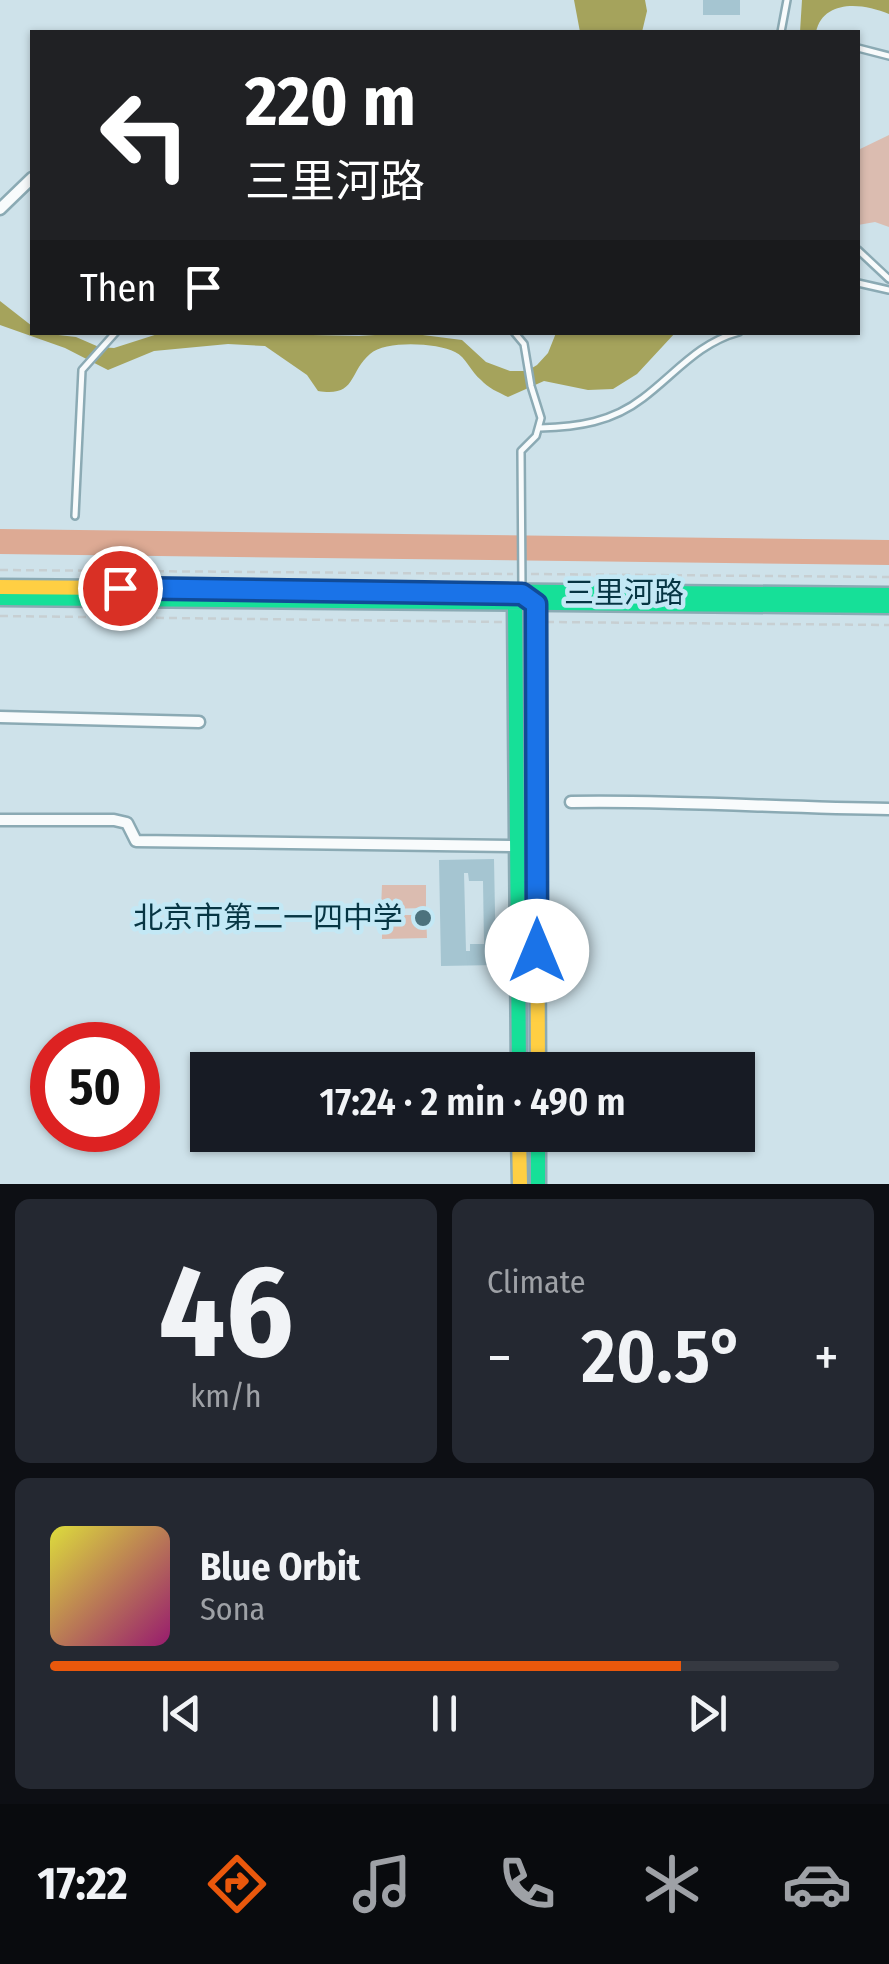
<!DOCTYPE html>
<meta charset="utf-8">
<style>
body{margin:0;font-family:"Fira Sans Condensed","Noto Sans SC",sans-serif;background:#242831;color:#f1f3f6;height:100vh;display:flex;flex-direction:column;font-size:38px;white-space:nowrap}
*{box-sizing:border-box;margin:0}
p{font-size:32px;color:#9ea1a6}
.icon{flex:none;width:55px;height:55px;fill:none;stroke:currentColor;stroke-width:2;stroke-linecap:round;stroke-linejoin:round}
.map{position:relative;height:1184px;overflow:hidden}
.sheet{display:flex;flex-direction:column;gap:15px;padding:15px;background:#0d0f14;flex:1}
.sheet>*{flex:none}
.hud{position:absolute;left:30px;top:30px;width:830px;height:305px;border-radius:0px;box-shadow:0 2px 8px #0004;background:#202124;color:#fff;overflow:hidden}
.speed{position:absolute;left:30px;top:1022px;display:flex;gap:20px;font-size:50px;font-weight:700;text-align:center}
.speed>*{display:grid;place-content:center;width:130px;height:130px;border-radius:50%;background:#171b24;box-shadow:0 2px 8px #0004;line-height:1}
.speed .limit{border:15px solid #d22;background:#fff;color:#111}
.pin{position:absolute;display:grid;place-items:center;width:85px;height:85px;color:#fff;margin:-42px;border:5px solid #fff;border-radius:50%;box-shadow:0 2px 10px #0007}
.me{position:absolute;width:110px;margin:-55px;rotate:0deg;stroke-linejoin:round;filter:drop-shadow(0 0 8px #0008)}
.turn{display:flex;align-items:center;gap:35px;height:210px;padding:0 50px;font-size:45px}
.turn .icon{width:130px;height:130px;stroke-width:2.5}
.turn b{display:block;font-size:70px;line-height:85px}
.then{display:flex;align-items:center;height:95px;padding:0 50px;background:#0003;gap:20px;font-size:38px}
.big{font-size:75px;font-weight:600;line-height:1.1}
.sheet .tile{flex:1;display:flex;flex-direction:column;justify-content:center;gap:15px;min-width:0;padding:0 35px;border-radius:15px;background:#242831}
.sheet .dial{align-items:center;gap:0}
.dial b{font-size:130px;line-height:1}
.song{display:flex;align-items:center;gap:30px}
.cover{width:120px;height:120px;border-radius:15px;background:linear-gradient(135deg,hsl(60 70% 55%),hsl(320 70% 35%))}
.played{height:10px;border-radius:5px;background:linear-gradient(90deg,#ea580c 80%,#363941 80%)}
.keys{display:flex;justify-content:space-around;direction:ltr}
.heat{display:flex;justify-content:space-between;align-items:center;font-size:55px;direction:ltr}
.sheet .tiles{flex:1;display:grid;gap:15px;grid-template-columns:1fr 1fr}
.tile:last-child{grid-column:span 2}
.trip{position:absolute;left:190px;top:1052px;width:565px;height:100px;border-radius:0px;background:#171b24;box-shadow:0 2px 8px #0004;font-weight:600;line-height:100px;text-align:center}
.tab-bar{display:flex;height:160px;justify-content:space-around;align-items:center;background:#090b0e;color:#9ea1a6}
.tab-bar .icon{width:70px;height:70px}
.tab-bar .current{color:#ea580c}
.tab-bar b{font-size:45px;color:#f1f3f6}
.map>svg:first-child{display:block}
.green{fill:#dbbcb0}
.forest{fill:#ddaa94}
.water{fill:#a5a35c}
.building{fill:#a5c5d1;fill-rule:evenodd}
.lines{fill:none;stroke-linecap:round;stroke-linejoin:round}
.lane-casing{stroke:#8baab4;stroke-width:10}
.street-casing{stroke:#8baab4;stroke-width:15}
.fast-casing{stroke:#8baab4;stroke-width:19}
.slow-casing{stroke:#8baab4;stroke-width:19}
.path{stroke:#c7cfd2;stroke-width:2.5;stroke-dasharray:8 5;stroke-linecap:butt}
.lane{stroke:#f8fbfc;stroke-width:5}
.street{stroke:#f8fbfc;stroke-width:10}
.fast{stroke:#16e098;stroke-width:14}
.slow{stroke:#ffcf43;stroke-width:14}
.route-casing{stroke:#114b97;stroke-width:25}
.route{stroke:#1a73e8;stroke-width:18}
.poi-dot{fill:#4c727d;stroke:#c3e8f5;stroke-width:4}
.labels{text-anchor:middle;stroke-width:9;stroke-linejoin:round;paint-order:stroke}
.street-label{font-size:30px;fill:#063543;stroke:#c3e8f5}
.poi-label{font-size:30px;fill:#063543;stroke:#c3e8f5;text-anchor:end}
</style>
<div class="map">
<svg width="889" height="1184" viewBox="0 0 889 1184">
<rect width="100%" height="100%" fill="#cee2ea"/>
<path class="green" d="M 889,135 L 889,227 L 875,222 L 858,225 L 858,150 Z
M 382,885 L 426,885 L 426,908 L 381,909 Z
M 382,915 L 426,915 L 427,938 L 382,939 Z"/>
<path class="forest" d="M 0,529 L 889,540 L 889,565 L 0,554 Z"/>
<path class="water" d="M 574,0 L 645,0 L 647,11 L 642,32 L 580,32 Z
M 802,0 L 889,0 L 889,14 C 861,2 823,0 816,32 L 800,32 Z
M 0,301 L 32,326 L 32,332 L 76,337 L 99,347 L 114,348 L 164,332 L 359,336 L 407,333 L 462,340 L 486,362 L 510,371 L 527,371 L 537,365 L 548,353 L 556,333 L 675,333 L 637,374 L 613,389 L 588,390 L 544,381 L 508,397 C 498,392 488,388 481,380 C 471,372 466,357 455,352 C 437,343 386,340 370,354 C 348,373 357,397 318,391 L 307,375 L 265,346 L 228,344 L 154,351 L 108,370 L 65,348 L 0,325 Z"/>
<path class="building" d="M 703,0 L 740,0 L 740,15 L 703,15 Z
M 494,859 L 496,965 L 441,966 L 439,860 ZM 464,873 L 468,873 L 469,881 L 483,881 L 484,944 L 470,944 L 470,951 L 466,951 Z"/>
<g class="lines">
<defs>
<path id="lane" d="M 781,32 L 787,0
M 858,48 L 889,56
M 858,250 L 889,279
M 858,283 L 889,290
M 514,332 L 524,344 L 531,386 L 541,418 L 536,436 L 521,451 L 522,590
M 540,428 C 578,427 612,422 643,398 C 675,374 698,343 739,332
M 75,516 L 82,370 L 116,332"/>
<path id="street" d="M 0,209 L 32,178
M 0,717 L 199,722
M 571,802 C 677,800 783,808 889,809
M 0,820 L 114,820 L 127,823 L 136,841 L 517,846"/>
<path id="fast" d="M 327,590 L 889,595
M 0,598 L 889,606
M 519,598 L 515,604 L 519,1070
M 538,1135 L 538,1184"/>
<path id="slow" d="M 0,587 L 327,590
M 536,604 L 538,1070
M 519,1135 L 520,1184"/>
</defs>
<use href="#lane" class="lane-casing"/>
<use href="#street" class="street-casing"/>
<use href="#fast" class="fast-casing"/>
<use href="#slow" class="slow-casing"/>
<path class="path" d="M 0,570 L 513,574
M 531,574 L 889,577
M 0,616 L 503,622
M 546,622 L 889,625"/>
<use href="#lane" class="lane"/>
<use href="#street" class="street"/>
<use href="#fast" class="fast"/>
<use href="#slow" class="slow"/>
</g>
<g class="lines">
<defs>
<path id="route" d="M 120,588 L 522,594 L 536,604 L 537,951"/>
</defs>
<use href="#route" class="route-casing"/>
<use href="#route" class="route"/>
</g>
<circle class="poi-dot" cx="423" cy="918" r="10"/>
<g class="labels">
<g class="street-label">
<text x="624" y="603">三里河路</text>
</g>
<g class="poi-label">
<text x="403" y="928">北京市第二一四中学</text>
</g>
</g>
</svg>
<div class="speed"><div class="limit">50</div></div>
<div class="pin" style="left:120px;top:588px;background:#d93025"><svg class="icon" aria-label="arrive" viewBox="0 0 24 24"><path d="M6 21V4h12l-3 4 3 4H6"/></svg></div>
<svg class="me" style="left:537px;top:951px" viewBox="-20 -20 40 40"><circle r="19" fill="#fff"/><path d="M0-13L10 11 0 6-10 11z" fill="#1a73e8"/></svg>
<div class="trip">17:24 · 2 min · 490 m</div>
<div class="hud">
<div class="turn"><svg class="icon" aria-label="left" viewBox="0 0 24 24"><path d="M17 20v-9H6M10 6l-5 5 5 5"/></svg><div><b>220 m</b>三里河路</div></div>
<div class="then">Then<svg class="icon" aria-label="arrive" viewBox="0 0 24 24"><path d="M6 21V4h12l-3 4 3 4H6"/></svg></div>
</div>
</div>
<section class="sheet">
<div class="tiles">
<div class="tile dial"><b>46</b><p>km/h</p></div>
<div class="tile"><p>Climate</p>
<div class="heat"><a>−</a><b class="big">20.5°</b><a>+</a></div>
</div>
<div class="tile">
<div class="song"><i class="cover"></i><div><b>Blue Orbit</b><p>Sona</p></div></div>
<div class="played"></div>
<div class="keys"><svg class="icon" aria-label="previous" viewBox="0 0 24 24"><path d="M18 5L8 12l10 7zM5 5v14"/></svg><svg class="icon" aria-label="pause" viewBox="0 0 24 24"><path d="M8 5v14M16 5v14"/></svg><svg class="icon" aria-label="next" viewBox="0 0 24 24"><path d="M6 5l10 7-10 7zM19 5v14"/></svg></div>
</div>
</div>
</section>
<nav class="tab-bar">
<b>17:22</b>
<svg class="icon current" aria-label="directions" viewBox="0 0 24 24"><path d="M12 3l9 9-9 9-9-9zM9 14v-3h6M13 9l2 2-2 2"/></svg>
<svg class="icon" aria-label="music" viewBox="0 0 24 24"><path d="M9 18V5l10-2v13"/><circle cx="6" cy="18" r="3"/><circle cx="16" cy="16" r="3"/></svg>
<svg class="icon" aria-label="phone" viewBox="0 0 24 24"><path d="M5 4h4l2 5-3 2q2 4 5 5l2-3 5 2v4C11 20 4 13 5 4z"/></svg>
<svg class="icon" aria-label="climate" viewBox="0 0 24 24"><path d="M12 3v18M4 7l16 10M4 17L20 7"/></svg>
<svg class="icon" aria-label="car" viewBox="0 0 24 24"><path d="M5 17H2v-5l4-1 3-4h7l3 4 3 1v5h-3M9 17h6M6 11h13"/><circle cx="7" cy="17" r="2"/><circle cx="17" cy="17" r="2"/></svg>
</nav>
